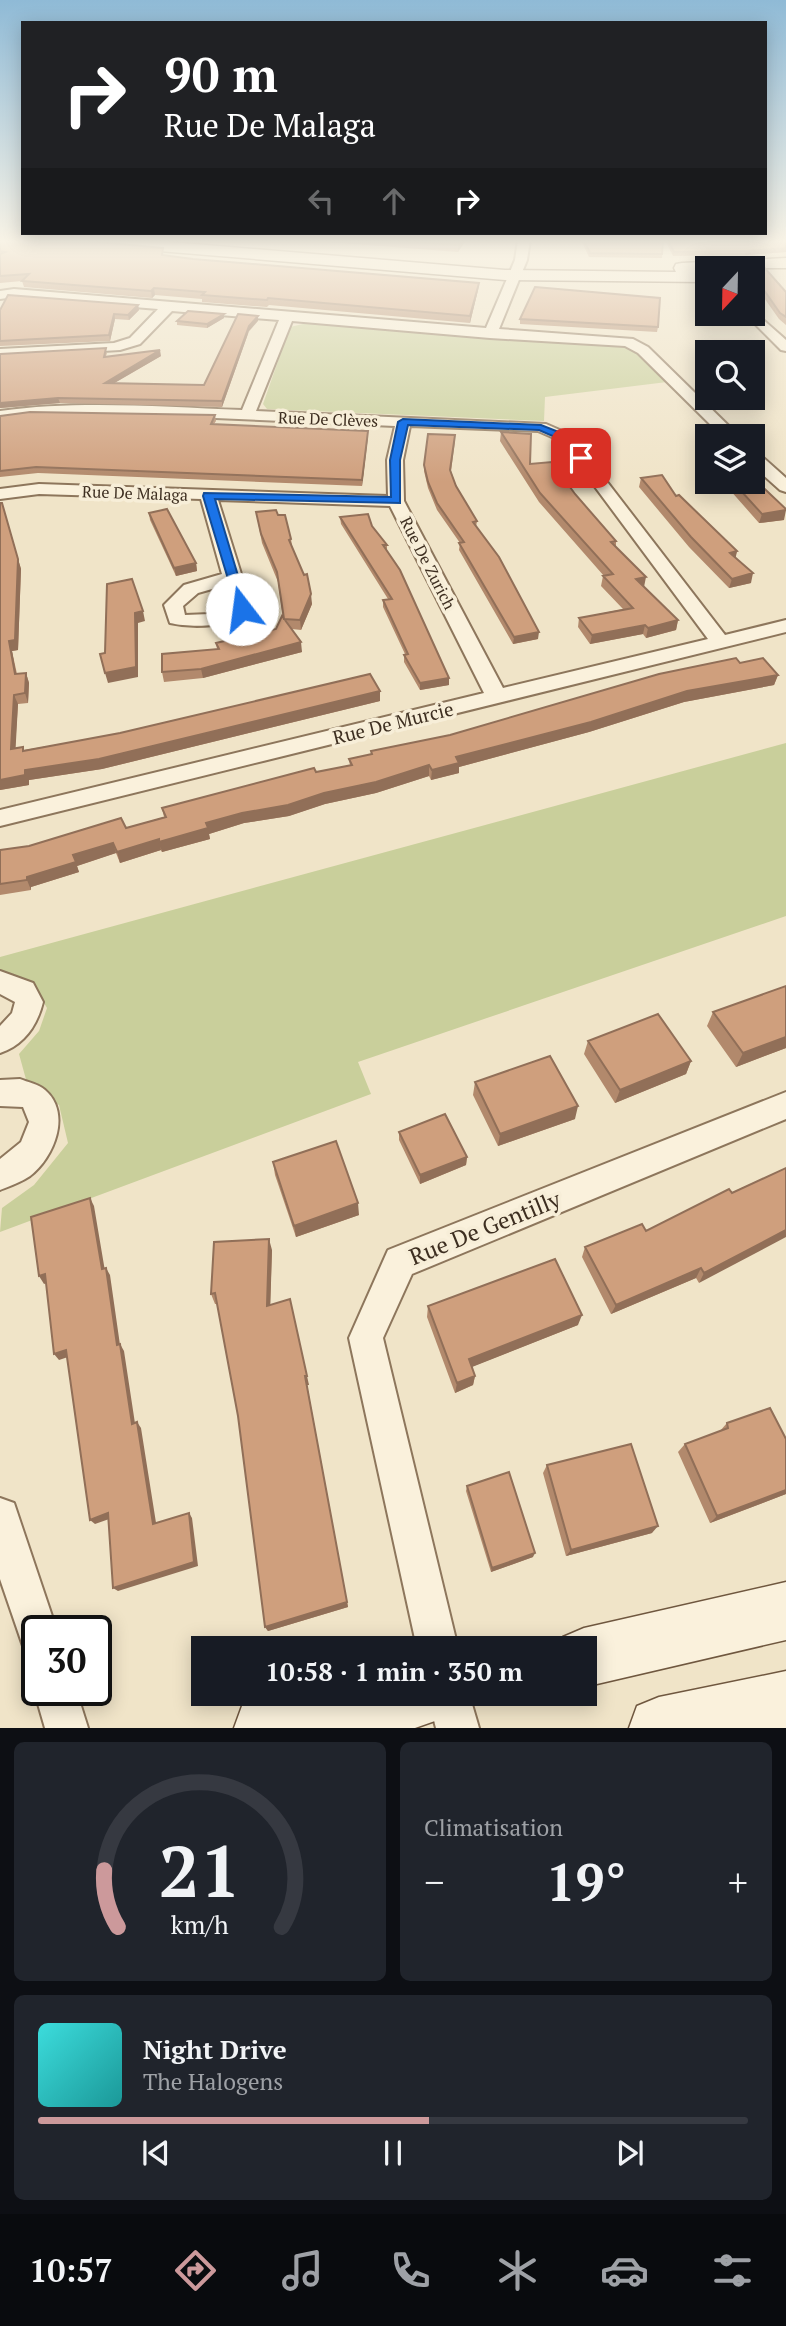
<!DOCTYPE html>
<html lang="fr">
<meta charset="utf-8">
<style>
body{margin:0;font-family:"PT Serif",serif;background:#20242c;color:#f1f3f6;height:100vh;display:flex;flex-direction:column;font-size:26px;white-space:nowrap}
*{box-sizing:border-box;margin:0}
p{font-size:23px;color:#9ea1a6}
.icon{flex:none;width:38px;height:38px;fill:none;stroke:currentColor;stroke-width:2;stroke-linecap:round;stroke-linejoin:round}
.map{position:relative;height:1728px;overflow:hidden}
.side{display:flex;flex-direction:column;gap:14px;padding:14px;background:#0d0f14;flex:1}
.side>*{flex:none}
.hud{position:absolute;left:21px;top:21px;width:746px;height:214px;border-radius:0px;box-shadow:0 4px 18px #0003;background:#202124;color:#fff;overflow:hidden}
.needle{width:46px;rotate:202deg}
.controls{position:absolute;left:695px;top:256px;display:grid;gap:14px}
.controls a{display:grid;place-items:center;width:70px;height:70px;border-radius:0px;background:#171b24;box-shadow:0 4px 18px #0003;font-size:35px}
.speed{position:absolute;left:21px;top:1615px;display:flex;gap:14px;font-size:35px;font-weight:700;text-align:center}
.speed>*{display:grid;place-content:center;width:91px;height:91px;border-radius:50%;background:#171b24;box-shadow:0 4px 18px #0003;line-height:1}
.speed .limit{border:4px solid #111;border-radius:10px;background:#fff;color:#111}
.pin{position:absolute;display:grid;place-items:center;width:60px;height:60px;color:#fff;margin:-30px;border-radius:14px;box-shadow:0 4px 10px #0006}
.me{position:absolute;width:77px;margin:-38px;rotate:345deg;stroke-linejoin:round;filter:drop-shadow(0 0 5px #0008)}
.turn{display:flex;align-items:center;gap:24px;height:147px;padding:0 28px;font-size:32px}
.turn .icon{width:91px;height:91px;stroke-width:2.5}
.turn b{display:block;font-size:49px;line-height:60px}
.lanes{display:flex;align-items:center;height:66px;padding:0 28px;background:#0003;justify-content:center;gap:35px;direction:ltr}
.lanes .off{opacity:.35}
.big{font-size:52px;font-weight:700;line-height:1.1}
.side .tile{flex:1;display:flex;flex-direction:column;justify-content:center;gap:10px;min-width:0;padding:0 24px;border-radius:10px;background:#20242c}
.side .dial{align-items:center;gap:0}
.dial svg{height:182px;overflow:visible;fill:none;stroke:#363941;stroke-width:7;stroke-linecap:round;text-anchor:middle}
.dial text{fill:#f1f3f6;stroke:none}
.song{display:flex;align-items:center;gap:21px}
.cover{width:84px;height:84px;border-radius:10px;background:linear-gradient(135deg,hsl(180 70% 55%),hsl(180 70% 35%))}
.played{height:7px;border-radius:4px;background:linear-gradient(90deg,#cc999b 55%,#363941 55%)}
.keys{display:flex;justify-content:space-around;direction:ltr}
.heat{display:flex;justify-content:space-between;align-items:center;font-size:38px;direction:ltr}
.side .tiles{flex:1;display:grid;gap:14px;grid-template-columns:1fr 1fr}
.tile:last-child{grid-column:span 2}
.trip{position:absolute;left:191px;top:1636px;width:406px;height:70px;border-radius:0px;background:#171b24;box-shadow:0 4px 18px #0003;font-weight:700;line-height:70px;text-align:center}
.dock{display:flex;height:112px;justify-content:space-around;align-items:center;background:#090b0e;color:#9ea1a6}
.dock .icon{width:49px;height:49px}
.dock .on{color:#cc999b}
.dock b{font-size:32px;color:#f1f3f6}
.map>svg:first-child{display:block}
.green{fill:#c9cf9b}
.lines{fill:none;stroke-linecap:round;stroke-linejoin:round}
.street-casing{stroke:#8d765c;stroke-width:4}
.secondary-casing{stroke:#6f573f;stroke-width:3}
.street{fill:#faf1dc;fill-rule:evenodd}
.secondary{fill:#faf1dc;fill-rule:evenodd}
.wall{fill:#b2896c}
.shaded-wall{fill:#916f58}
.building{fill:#cf9f7d;stroke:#916f58;stroke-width:2}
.route{fill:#1a73e8;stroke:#114b97;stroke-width:2}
.labels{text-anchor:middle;stroke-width:7;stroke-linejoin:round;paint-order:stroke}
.far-street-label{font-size:16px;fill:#3d2e20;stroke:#f7eed8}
.street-label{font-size:19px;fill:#3d2e20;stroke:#f7eed8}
.near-street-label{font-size:23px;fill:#3d2e20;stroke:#f7eed8}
</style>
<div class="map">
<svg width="786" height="1728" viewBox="0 0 786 1728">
<rect width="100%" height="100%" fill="#f0e4c8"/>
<path class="green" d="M 307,323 L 451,336 L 617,344 L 632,349 L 667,382 L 545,397 L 544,421 L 267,409 L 263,404 L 290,327 Z
M 786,743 L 786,916 L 358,1062 L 371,1094 L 0,1232 L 2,1208 L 34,1185 L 68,1143 L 59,1105 L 27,1083 L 19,1054 L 39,1031 L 47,1008 C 36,988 25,974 0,974 L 0,957 Z"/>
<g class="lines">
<defs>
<path id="street" d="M 518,240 L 530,240 L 527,260 L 499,329 L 633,339 L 648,347 L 739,436 L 722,436 L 638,353 L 625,346 L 490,338 L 292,321 L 256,411 L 546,424 L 571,435 L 725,635 L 786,620 L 786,632 L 0,826 L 0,810 L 484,693 L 390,506 L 218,500 L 252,609 C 236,628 192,628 170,623 L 164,605 L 184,585 L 222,574 L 201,499 L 39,494 L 0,499 L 0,489 L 39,484 L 388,496 L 387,460 L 395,426 L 146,415 L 31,415 L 0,419 L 0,411 C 79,400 162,407 242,410 L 279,320 L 172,311 L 140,344 L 120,350 L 0,357 L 0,349 L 114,343 L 130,338 L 158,309 L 14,297 L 0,299 L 0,291 L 14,289 L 486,328 L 515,260 ZM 410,426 L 538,431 L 561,441 L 708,639 L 503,688 L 404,501 L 403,460 ZM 226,585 L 232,606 L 210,614 L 185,615 L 183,606 L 198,593 Z
M 752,310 L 786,340 L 786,351 L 781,350 L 744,313 L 752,313 Z
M 752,451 L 758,453 L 786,478 L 786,492 L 780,490 L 752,465 Z
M 0,971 L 33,983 L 43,1002 C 37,1026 24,1045 0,1053 L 0,1026 L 12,1013 L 15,1002 L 0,994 Z
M 20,1079 C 27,1082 39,1084 45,1090 C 72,1113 54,1158 30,1176 C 21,1182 10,1186 0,1190 L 0,1159 L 21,1142 L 29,1122 L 23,1107 L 0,1106 L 0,1080 Z
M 786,1092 L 786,1119 L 412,1274 L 383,1338 L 458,1648 L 417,1648 L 349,1338 L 388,1250 Z
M 0,1498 L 14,1503 L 57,1631 L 37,1631 L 37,1652 L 23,1646 L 0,1579 Z
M 37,1683 L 37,1690 L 76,1690 L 88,1728 L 45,1728 L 34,1690 Z
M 427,1694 L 469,1694 L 479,1728 L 436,1728 Z"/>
<path id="secondary" d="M 80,240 L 147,240 L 505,270 L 676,272 L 674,268 L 676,264 L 682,263 L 786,258 L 786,268 L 707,268 L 707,282 L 505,280 L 88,245 Z
M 786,1582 L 786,1640 L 584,1687 L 584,1648 L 558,1648 L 563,1637 L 584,1628 Z
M 786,1671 L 786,1728 L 629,1728 L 637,1706 L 659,1697 Z
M 281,1694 L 461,1694 L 452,1715 L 415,1728 L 234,1728 L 242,1706 Z"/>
</defs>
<use href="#street" class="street-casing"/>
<use href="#secondary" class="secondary-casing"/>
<use href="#street" class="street"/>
<use href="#secondary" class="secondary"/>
</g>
<path class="wall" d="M 0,240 L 87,241 L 164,255 L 193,259 L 479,283 L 478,290 L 470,323 L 269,305 L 267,307 L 202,302 L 202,299 L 155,295 L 152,298 L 24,287 L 22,281 L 0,283 Z
M 303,240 L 466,240 L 458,252 Z
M 581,240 L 663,240 L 662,258 L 589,257 Z
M 665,240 L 786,240 L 786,252 L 745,255 L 673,256 Z
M 762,265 L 786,292 L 786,325 L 779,319 L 752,281 L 752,268 L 747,268 L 747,266 Z
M 138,305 L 139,310 L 129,320 L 115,319 L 110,341 L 0,346 L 0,310 Z
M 224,314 L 224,318 L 207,328 L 177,325 L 177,321 Z
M 520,319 L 658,327 L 657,332 L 520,324 Z
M 258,321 L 249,331 L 222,407 L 60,403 L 0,408 L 0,354 L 107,353 L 106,356 L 161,356 L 114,383 L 204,385 Z
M 215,415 L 216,421 L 214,424 L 368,431 L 362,486 L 38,473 L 0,477 L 0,416 Z
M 501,432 L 530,464 L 575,494 L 616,541 L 616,547 L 644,587 L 678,620 L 676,630 L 646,638 L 643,634 L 590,644 L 578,627 L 579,618 L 623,609 L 601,586 L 603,576 L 604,576 L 539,502 L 500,441 Z
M 455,441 L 451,471 L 456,486 L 477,521 L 476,527 L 538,639 L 513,644 L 459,550 L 460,543 L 437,510 L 428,488 L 424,471 L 424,465 Z
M 707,447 L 707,465 L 702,459 L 704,450 Z
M 641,478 L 676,496 L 737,551 L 735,558 L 751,583 L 729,588 L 689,547 L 639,487 Z
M 722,481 L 752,481 L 784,520 L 759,523 Z
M 0,503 L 21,569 L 18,650 L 12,651 L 17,674 L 26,673 L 29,683 L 28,703 L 18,704 L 15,748 L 23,747 L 24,750 L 380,691 L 380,701 L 102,769 L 29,780 L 29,785 L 0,790 Z
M 256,512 L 278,515 L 291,539 L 292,546 L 312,604 L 301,630 L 292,629 L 302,652 L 203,678 L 164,682 L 162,672 L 217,649 L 216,643 L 276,629 L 283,618 L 278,582 L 262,543 Z
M 149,513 L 196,563 L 197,571 L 176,576 L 150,520 Z
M 340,517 L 372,526 L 387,545 L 387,551 L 449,678 L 449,685 L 420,690 L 404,662 L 404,655 L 405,654 L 383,607 L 383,600 L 388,599 L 341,524 Z
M 740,663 L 778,675 L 774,685 L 684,702 L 589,732 L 459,767 L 459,773 L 431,780 L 429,776 L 376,793 L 325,804 L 289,816 L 244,823 L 209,834 L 210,839 L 162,852 L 161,850 L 120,863 L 116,853 L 77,866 L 79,872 L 31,887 L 31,890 L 0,895 L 0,850 L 29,846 L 126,828 L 164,817 L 162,808 L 350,766 L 349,759 L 371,754 L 371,751 L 450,735 Z
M 786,986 L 786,1048 L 736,1067 L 707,1026 L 713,1012 Z
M 588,1041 L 691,1061 L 686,1074 L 615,1103 L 584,1054 Z
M 475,1082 L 575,1119 L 498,1146 L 473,1095 Z
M 399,1132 L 467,1157 L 466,1165 L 420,1184 L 399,1140 Z
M 273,1162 L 359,1215 L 296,1237 L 275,1175 Z
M 786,1168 L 699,1283 L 696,1278 L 611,1314 L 582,1257 L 585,1247 L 646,1231 Z
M 272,1250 L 270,1305 L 309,1385 L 307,1385 L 348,1607 L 268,1631 L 265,1627 L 238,1416 L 217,1304 L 215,1304 L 211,1294 Z
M 428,1306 L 578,1325 L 471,1367 L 475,1376 L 473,1385 L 455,1393 L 427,1317 Z
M 727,1423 L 786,1494 L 710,1523 L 678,1452 L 685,1444 L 720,1431 Z
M 547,1465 L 652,1533 L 566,1556 L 543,1473 Z
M 467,1486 L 533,1557 L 491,1572 L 466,1491 Z"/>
<path class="shaded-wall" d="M 462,240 L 466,240 L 458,252 L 458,245 Z
M 786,248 L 786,252 L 745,255 L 746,251 Z
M 479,283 L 478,290 L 470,323 L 470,316 Z
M 154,288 L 155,295 L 152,298 L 151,291 Z
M 138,305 L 139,310 L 129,320 L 128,315 Z
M 114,314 L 115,319 L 110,341 L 109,335 Z
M 224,314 L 224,318 L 207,328 L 207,324 Z
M 258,316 L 258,321 L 249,331 L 222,407 L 222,401 L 249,326 Z
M 160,350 L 161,356 L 106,388 L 105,383 Z
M 58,398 L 60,403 L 0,408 L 0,403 Z
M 368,431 L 368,437 L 362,486 L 362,480 Z
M 2,503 L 21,569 L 18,650 L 12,651 L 18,684 L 15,674 L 9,641 Z
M 786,510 L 784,520 L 759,523 L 762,514 Z
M 737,551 L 735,561 L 730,553 Z
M 196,563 L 197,571 L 176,576 L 174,568 Z
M 753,573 L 751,583 L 729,588 L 732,579 Z
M 646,577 L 644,587 L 636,579 Z
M 311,594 L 312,604 L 301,630 L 300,620 Z
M 143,611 L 145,621 L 138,623 L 138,677 L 108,683 L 105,673 L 135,613 Z
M 678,620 L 676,630 L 646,638 L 648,628 Z
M 645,625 L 643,634 L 590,644 L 592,635 Z
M 539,632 L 538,639 L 513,644 L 514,637 Z
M 301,642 L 302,652 L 203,678 L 201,669 Z
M 26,673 L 29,683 L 28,703 L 25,693 Z
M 778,675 L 774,685 L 684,702 L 589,732 L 459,767 L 459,773 L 431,780 L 432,770 L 456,757 L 687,691 Z
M 449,678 L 449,685 L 420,690 L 420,683 Z
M 380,691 L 380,701 L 102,769 L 29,780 L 29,785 L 0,790 L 0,780 L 25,770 Z
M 14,695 L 18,704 L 15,759 L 11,749 Z
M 429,765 L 429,776 L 376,793 L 325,804 L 289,816 L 244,823 L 209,834 L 210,839 L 162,852 L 159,842 L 206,823 L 242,813 L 324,793 Z
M 159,839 L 161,850 L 120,863 L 117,852 Z
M 113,843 L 116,853 L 77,866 L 79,872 L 31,887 L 31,890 L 27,880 L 27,877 L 73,855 Z
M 786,1037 L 786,1048 L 736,1067 L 743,1053 Z
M 691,1061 L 686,1074 L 615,1103 L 620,1090 Z
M 578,1106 L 575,1119 L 498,1146 L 500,1134 Z
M 467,1157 L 466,1165 L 420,1184 L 420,1175 Z
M 90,1198 L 94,1206 L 106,1277 L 102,1269 Z
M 358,1203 L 359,1215 L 296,1237 L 294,1226 Z
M 786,1230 L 786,1237 L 699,1283 L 704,1273 Z
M 269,1239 L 272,1250 L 270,1316 L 267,1306 Z
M 106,1268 L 110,1275 L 121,1352 L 117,1345 Z
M 701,1268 L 696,1278 L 611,1314 L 616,1305 Z
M 45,1274 L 50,1282 L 44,1284 L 39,1276 Z
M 582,1315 L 578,1325 L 467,1369 L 469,1359 Z
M 120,1344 L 124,1351 L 136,1430 L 132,1424 Z
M 66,1350 L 71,1356 L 59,1360 L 54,1354 Z
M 305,1376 L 307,1376 L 309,1385 L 307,1385 L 348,1607 L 268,1631 L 265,1627 Z
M 475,1376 L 473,1385 L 455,1393 L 457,1383 Z
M 137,1422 L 141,1428 L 157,1529 L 153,1524 Z
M 786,1490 L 786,1494 L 710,1523 L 717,1516 Z
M 108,1513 L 112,1518 L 95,1524 L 90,1520 Z
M 189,1513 L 192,1518 L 198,1566 L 118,1591 L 113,1588 Z
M 658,1526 L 652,1533 L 566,1556 L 571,1550 Z
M 535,1553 L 533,1557 L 491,1572 L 492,1568 Z"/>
<path class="building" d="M 0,240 L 85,240 L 87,241 L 163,248 L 162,255 L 193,259 L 479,283 L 470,316 L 268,298 L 267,300 L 202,295 L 205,292 L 154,288 L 151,291 L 22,281 L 29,274 L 0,276 L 0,254 L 5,252 L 0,251 Z
M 388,240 L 462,240 L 458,245 Z
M 584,240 L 663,240 L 662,254 L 590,253 Z
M 668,240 L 786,240 L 786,248 L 746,251 L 674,252 Z
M 762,265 L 786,292 L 786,317 L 780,313 L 752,273 L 752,268 L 749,268 L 747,266 Z
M 535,287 L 660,298 L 658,327 L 520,319 Z
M 8,295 L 138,305 L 128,315 L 114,314 L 109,335 L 0,341 L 0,310 Z
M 188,311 L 224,314 L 207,324 L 177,321 Z
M 238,314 L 258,316 L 249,326 L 222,401 L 58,398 L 0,403 L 0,354 L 106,348 L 104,357 L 160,350 L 105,383 L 204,385 Z
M 30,412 L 215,415 L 211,424 L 368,431 L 362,480 L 36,467 L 0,471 L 0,416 Z
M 501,432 L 531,434 L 530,464 L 552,462 L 575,494 L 616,541 L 611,542 L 646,577 L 636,579 L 678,620 L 648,628 L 645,625 L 592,635 L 579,618 L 633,608 L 603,576 L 613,574 L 540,493 Z
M 428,434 L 455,435 L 450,470 L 456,486 L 477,521 L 473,522 L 499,557 L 539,632 L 514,637 L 459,543 L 464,542 L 437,503 L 428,482 L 424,465 Z
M 662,475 L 676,496 L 679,495 L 737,551 L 730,553 L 753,573 L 732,579 L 691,537 L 641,478 Z
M 752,477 L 786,509 L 786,510 L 762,514 L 732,481 L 752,481 Z
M 0,503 L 2,503 L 18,559 L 15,640 L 9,641 L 15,674 L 26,673 L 25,693 L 14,695 L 11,749 L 23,747 L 23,751 L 120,733 L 370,674 L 380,691 L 99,759 L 25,770 L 25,775 L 0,780 Z
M 167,509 L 196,563 L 174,568 L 149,513 Z
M 276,510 L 278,515 L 285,515 L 291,539 L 289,540 L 304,575 L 307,574 L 311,594 L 300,620 L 284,619 L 277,572 L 261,534 L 256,512 Z
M 368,514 L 372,526 L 387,545 L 383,545 L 400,570 L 449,678 L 420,683 L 404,655 L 408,654 L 383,600 L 392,599 L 340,517 Z
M 132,579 L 143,611 L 135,613 L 136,667 L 105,673 L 100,654 L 105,653 L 107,584 Z
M 282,616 L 301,642 L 201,669 L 162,672 L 162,654 L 219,649 L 216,643 L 276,629 Z
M 736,658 L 740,663 L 763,658 L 778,675 L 687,691 L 591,722 L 456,757 L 459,763 L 432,770 L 429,765 L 376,782 L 324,793 L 288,805 L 242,813 L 206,823 L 208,828 L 159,842 L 159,839 L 117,852 L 113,843 L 73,855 L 76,862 L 27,877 L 27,880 L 0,884 L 0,850 L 29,846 L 121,818 L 126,828 L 166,817 L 162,808 L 314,768 L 316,772 L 352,765 L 349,759 L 372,754 L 371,751 L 450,735 L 659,674 Z
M 786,986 L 786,1037 L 743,1053 L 713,1012 Z
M 658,1014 L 691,1061 L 620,1090 L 588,1041 Z
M 550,1056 L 578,1106 L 500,1134 L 475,1082 Z
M 445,1114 L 467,1157 L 420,1175 L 399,1132 Z
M 336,1141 L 358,1203 L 294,1226 L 273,1162 Z
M 786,1168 L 786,1230 L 704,1273 L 701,1268 L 616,1305 L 585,1247 L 642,1224 L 646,1231 L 729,1189 L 732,1193 Z
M 90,1198 L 102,1269 L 106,1268 L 117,1345 L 120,1344 L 132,1424 L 137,1422 L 153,1524 L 189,1513 L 194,1562 L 113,1588 L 108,1513 L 90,1520 L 66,1350 L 54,1354 L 45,1274 L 39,1276 L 31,1217 Z
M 269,1239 L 267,1306 L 290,1299 L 307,1376 L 305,1376 L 347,1602 L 265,1627 L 238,1416 L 215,1293 L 211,1294 L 214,1242 Z
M 555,1259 L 582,1315 L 469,1359 L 475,1376 L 457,1383 L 428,1306 Z
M 770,1408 L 786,1439 L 786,1490 L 717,1516 L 685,1444 L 728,1428 L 727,1423 Z
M 631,1444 L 658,1526 L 571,1550 L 547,1465 Z
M 509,1472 L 535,1553 L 492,1568 L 467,1486 Z"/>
<linearGradient id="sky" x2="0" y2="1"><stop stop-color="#8fbad6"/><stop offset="0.5" stop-color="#f8f3e6"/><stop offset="1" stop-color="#f8f3e6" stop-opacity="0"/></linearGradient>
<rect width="786" height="482" fill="url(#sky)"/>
<path class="route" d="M 403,419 L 541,425 L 569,436 L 587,458 L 578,461 L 562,440 L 539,430 L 408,425 L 400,460 L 400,503 L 215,499 L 248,609 L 246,612 L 238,612 L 203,496 L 204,493 L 391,497 L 390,460 L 398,422 Z"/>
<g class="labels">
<g class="far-street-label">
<text transform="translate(328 419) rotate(2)" y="6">Rue De Clèves</text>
<text transform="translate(135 493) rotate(2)" y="6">Rue De Malaga</text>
<text transform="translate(428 563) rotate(63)" y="6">Rue De Zurich</text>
</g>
<g class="street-label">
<text transform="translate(393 723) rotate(-14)" y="7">Rue De Murcie</text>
</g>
<g class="near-street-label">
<text transform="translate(485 1228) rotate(-22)" y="8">Rue De Gentilly</text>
</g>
</g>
</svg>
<div class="controls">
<a><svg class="needle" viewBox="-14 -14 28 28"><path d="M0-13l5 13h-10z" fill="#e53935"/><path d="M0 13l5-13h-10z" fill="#9ea1a6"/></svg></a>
<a><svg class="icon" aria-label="search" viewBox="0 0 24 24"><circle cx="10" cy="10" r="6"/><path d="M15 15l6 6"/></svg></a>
<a><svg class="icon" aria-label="layers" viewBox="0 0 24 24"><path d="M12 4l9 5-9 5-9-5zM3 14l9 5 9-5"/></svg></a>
</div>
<div class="speed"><div class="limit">30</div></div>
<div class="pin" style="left:581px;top:458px;background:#d93025"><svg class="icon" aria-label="arrive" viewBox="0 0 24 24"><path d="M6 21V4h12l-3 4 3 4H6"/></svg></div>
<svg class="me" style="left:242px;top:609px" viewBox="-20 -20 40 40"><circle r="19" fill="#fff"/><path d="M0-13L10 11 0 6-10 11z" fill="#1a73e8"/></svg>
<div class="trip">10:58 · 1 min · 350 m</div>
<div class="hud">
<div class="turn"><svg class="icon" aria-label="right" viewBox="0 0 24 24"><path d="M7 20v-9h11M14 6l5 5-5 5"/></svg><div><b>90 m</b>Rue De Malaga</div></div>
<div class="lanes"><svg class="icon off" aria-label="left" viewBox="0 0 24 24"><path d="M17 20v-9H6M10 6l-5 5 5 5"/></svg><svg class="icon off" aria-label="ahead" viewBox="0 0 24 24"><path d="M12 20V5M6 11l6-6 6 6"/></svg><svg class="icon" aria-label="right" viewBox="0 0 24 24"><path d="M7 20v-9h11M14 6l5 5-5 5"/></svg></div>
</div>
</div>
<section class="side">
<div class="tiles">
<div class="tile dial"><svg viewBox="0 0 100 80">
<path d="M14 69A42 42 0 1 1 86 69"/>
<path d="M14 69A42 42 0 0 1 8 44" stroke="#cc999b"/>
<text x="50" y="56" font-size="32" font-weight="700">21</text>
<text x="50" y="72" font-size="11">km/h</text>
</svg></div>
<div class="tile"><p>Climatisation</p>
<div class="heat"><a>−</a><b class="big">19°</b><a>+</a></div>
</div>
<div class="tile">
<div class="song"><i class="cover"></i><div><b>Night Drive</b><p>The Halogens</p></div></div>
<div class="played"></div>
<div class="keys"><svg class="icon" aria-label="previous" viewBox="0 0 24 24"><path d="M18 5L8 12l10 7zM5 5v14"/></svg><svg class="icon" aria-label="pause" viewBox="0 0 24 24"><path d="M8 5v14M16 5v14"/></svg><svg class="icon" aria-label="next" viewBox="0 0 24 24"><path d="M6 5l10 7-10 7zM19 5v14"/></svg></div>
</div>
</div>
</section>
<nav class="dock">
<b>10:57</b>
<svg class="icon on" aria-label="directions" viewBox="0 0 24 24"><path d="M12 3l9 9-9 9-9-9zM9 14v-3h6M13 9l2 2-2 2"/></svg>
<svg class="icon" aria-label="music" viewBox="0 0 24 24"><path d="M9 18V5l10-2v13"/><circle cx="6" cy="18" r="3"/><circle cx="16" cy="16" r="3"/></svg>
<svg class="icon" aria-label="phone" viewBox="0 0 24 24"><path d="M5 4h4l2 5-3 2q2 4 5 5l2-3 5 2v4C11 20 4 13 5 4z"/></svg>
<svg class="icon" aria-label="climate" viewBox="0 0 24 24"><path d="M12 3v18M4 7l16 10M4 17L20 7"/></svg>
<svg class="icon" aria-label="car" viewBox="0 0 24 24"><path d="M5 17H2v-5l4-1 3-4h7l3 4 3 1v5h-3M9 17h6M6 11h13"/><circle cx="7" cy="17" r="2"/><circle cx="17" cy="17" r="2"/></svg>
<svg class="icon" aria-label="filters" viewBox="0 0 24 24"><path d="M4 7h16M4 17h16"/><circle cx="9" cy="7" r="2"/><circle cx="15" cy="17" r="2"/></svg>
</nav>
